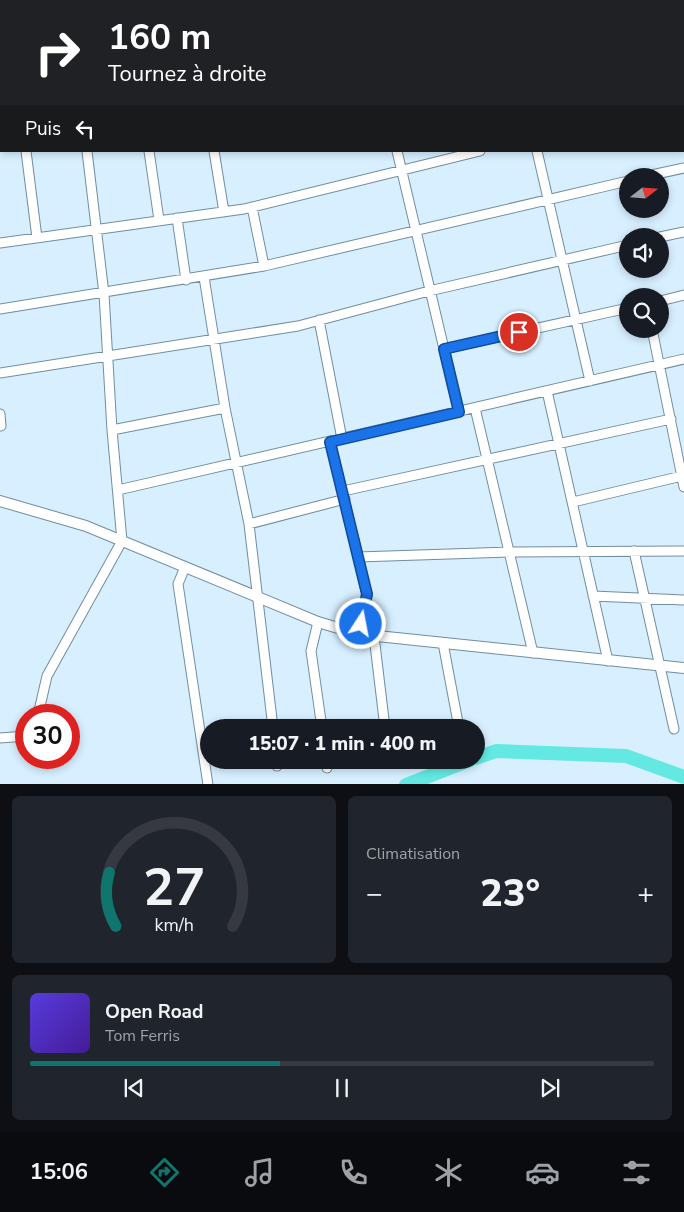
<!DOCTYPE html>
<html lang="fr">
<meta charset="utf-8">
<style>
body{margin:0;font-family:"Nunito Sans",sans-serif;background:#20242c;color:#f1f3f6;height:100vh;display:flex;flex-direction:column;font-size:19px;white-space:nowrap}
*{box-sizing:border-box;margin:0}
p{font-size:16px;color:#9ea1a6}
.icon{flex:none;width:28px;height:28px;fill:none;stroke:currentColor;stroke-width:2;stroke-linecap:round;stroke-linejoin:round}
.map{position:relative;height:784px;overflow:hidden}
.details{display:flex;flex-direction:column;gap:12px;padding:12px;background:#0d0f14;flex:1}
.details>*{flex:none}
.banner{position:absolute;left:0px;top:0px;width:685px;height:152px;box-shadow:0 2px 8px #0003;background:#202124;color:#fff;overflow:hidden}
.needle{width:32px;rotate:73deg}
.fabs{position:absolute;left:619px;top:168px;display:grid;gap:10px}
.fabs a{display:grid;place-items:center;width:50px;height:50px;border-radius:50%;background:#171b24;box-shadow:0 2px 8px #0003;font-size:25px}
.speed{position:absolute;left:15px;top:704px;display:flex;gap:10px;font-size:25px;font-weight:700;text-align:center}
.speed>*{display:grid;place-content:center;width:65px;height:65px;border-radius:50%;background:#171b24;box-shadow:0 2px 8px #0003;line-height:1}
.speed .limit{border:8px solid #d22;background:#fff;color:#111}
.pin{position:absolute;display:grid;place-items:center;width:42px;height:42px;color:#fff;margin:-21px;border:2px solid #fff;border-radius:50%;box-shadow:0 1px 5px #0007}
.me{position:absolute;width:55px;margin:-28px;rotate:11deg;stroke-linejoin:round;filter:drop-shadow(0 0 4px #0008)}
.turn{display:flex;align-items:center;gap:18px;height:105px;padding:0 25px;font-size:22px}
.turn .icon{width:65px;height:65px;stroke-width:2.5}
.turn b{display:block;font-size:35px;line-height:42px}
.then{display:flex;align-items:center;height:48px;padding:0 25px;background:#0003;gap:10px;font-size:19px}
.big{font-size:38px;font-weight:800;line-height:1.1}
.details .tile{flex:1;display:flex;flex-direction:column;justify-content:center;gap:8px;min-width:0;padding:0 18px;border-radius:8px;background:#20242c}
.details .dial{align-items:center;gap:0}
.dial svg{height:130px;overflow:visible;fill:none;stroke:#363941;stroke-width:7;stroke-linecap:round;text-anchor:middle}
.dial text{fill:#f1f3f6;stroke:none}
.song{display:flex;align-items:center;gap:15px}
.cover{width:60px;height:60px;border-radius:8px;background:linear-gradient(135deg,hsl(250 70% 55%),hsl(260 70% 35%))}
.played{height:5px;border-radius:2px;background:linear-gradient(90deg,#0f766e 40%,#363941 40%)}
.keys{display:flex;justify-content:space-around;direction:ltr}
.heat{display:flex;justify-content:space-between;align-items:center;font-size:28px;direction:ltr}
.details .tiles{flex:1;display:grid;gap:12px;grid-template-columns:1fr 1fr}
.tile:last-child{grid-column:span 2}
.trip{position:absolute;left:200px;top:719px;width:285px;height:50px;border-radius:25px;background:#171b24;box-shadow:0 2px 8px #0003;font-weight:800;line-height:50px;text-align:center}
.tab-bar{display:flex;height:80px;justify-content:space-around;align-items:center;background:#090b0e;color:#9ea1a6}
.tab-bar .icon{width:35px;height:35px}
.tab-bar .active{color:#0f766e}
.tab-bar b{font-size:22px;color:#f1f3f6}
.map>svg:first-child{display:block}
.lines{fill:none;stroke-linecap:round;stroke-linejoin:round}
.river{stroke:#63e9e2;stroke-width:14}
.minor-casing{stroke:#728da0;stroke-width:11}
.tertiary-casing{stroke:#728da0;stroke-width:12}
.minor{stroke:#fff;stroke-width:9}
.tertiary{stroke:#fff;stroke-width:10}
.route-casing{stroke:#114b97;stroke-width:12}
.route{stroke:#1a73e8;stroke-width:9}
</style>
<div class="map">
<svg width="684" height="785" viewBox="0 0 684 785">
<rect width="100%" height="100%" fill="#d7efff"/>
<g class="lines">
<path class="river" d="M 476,758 L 496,751 L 626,756 L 684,777
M 406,785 L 470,760"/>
<defs>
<path id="minor" d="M 7,0 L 8,1
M 67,0 L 67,1
M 127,0 L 127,1
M 170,0 L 172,1
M 227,0 L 228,1
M 362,0 L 362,1
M 500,0 L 500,1
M 579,1 L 584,0
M 0,86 L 1,85
M 26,151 L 37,238
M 149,151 L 159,220
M 214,151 L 224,212
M 397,151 L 459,412
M 537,151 L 590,381
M 647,176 L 684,168
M 252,207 L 264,266
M 177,218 L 186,280
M 660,237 L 684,232
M 0,243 L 244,209 L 480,151
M 204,277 L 225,408 L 249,524 L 273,728
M 660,301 L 684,295
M 0,309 L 264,266 L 628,181
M 319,320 L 342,439
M 652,329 L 684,487
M 444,349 L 628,308
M 0,373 L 298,326 L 429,291 L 628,245
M 547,391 L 608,661
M 475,408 L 533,653
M 0,414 L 1,426
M 112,430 L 225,408
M 330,441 L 367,594 L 358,634
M 118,490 L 684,359
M 343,491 L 671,419
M 573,502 L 682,476
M 249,524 L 345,499
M 634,551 L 674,729
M 358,557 L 510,552 L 684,551
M 185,567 L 178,584 L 208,785
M 593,596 L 684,600
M 318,622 L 311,651 L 322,728
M 374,636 L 385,728
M 443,643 L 459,728
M 38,715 L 47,676 L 122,541 L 112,430 L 104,294 L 87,151
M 0,738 L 26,736
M 277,760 L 277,766
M 326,760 L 327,768
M 390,760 L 390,761"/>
<path id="tertiary" d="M 0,501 L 86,526 L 318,622 L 358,634 L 684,668"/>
</defs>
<use href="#minor" class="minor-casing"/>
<use href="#tertiary" class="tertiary-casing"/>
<use href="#minor" class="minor"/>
<use href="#tertiary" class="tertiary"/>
</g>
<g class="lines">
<defs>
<path id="route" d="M 361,624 L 367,594 L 330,442 L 459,412 L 444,349 L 519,332"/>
</defs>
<use href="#route" class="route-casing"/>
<use href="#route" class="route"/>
</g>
</svg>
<div class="fabs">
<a><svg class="needle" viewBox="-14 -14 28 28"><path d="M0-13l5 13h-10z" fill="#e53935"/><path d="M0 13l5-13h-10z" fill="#9ea1a6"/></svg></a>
<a><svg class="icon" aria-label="sound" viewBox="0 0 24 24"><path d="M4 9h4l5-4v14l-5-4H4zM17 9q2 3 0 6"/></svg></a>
<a><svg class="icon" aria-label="search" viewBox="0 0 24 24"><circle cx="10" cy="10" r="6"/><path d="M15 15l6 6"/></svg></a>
</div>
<div class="speed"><div class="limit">30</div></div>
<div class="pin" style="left:519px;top:332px;background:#d93025"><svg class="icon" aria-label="arrive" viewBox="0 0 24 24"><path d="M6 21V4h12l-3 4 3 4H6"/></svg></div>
<svg class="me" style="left:361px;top:624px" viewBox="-20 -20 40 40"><circle r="17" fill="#1a73e8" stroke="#fff" stroke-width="3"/><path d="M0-11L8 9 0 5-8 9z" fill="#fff"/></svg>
<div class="trip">15:07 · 1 min · 400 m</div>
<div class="banner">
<div class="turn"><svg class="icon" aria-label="right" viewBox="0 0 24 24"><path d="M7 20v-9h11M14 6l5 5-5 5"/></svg><div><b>160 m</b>Tournez à droite</div></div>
<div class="then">Puis<svg class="icon" aria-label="left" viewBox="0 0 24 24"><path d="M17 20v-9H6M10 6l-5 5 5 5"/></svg></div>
</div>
</div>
<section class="details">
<div class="tiles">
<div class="tile dial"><svg viewBox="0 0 100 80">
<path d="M14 69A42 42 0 1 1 86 69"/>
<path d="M14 69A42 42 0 0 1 10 36" stroke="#0f766e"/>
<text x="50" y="56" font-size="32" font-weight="700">27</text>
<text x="50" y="72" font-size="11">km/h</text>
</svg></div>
<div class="tile"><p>Climatisation</p>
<div class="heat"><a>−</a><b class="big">23°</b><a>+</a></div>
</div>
<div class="tile">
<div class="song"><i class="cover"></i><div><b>Open Road</b><p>Tom Ferris</p></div></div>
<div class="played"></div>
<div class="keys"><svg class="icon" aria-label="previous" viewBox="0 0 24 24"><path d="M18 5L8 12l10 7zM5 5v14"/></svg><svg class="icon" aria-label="pause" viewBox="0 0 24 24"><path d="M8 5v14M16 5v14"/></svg><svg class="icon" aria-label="next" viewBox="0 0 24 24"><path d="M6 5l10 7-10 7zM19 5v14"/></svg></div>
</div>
</div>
</section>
<nav class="tab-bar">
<b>15:06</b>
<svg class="icon active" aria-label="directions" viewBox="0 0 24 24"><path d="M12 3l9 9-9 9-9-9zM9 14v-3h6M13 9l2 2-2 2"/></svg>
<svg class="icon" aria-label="music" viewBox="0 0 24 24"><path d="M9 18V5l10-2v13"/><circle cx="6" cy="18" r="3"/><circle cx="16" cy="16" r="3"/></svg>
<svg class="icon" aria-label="phone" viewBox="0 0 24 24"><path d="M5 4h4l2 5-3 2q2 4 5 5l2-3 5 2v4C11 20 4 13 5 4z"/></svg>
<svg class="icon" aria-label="climate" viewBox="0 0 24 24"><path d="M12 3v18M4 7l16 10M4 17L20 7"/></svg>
<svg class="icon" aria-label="car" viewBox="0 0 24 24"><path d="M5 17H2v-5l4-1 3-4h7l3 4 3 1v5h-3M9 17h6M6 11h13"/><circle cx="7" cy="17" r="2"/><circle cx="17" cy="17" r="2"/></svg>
<svg class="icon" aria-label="filters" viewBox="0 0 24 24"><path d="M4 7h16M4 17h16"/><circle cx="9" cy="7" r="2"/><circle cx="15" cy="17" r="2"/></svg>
</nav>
